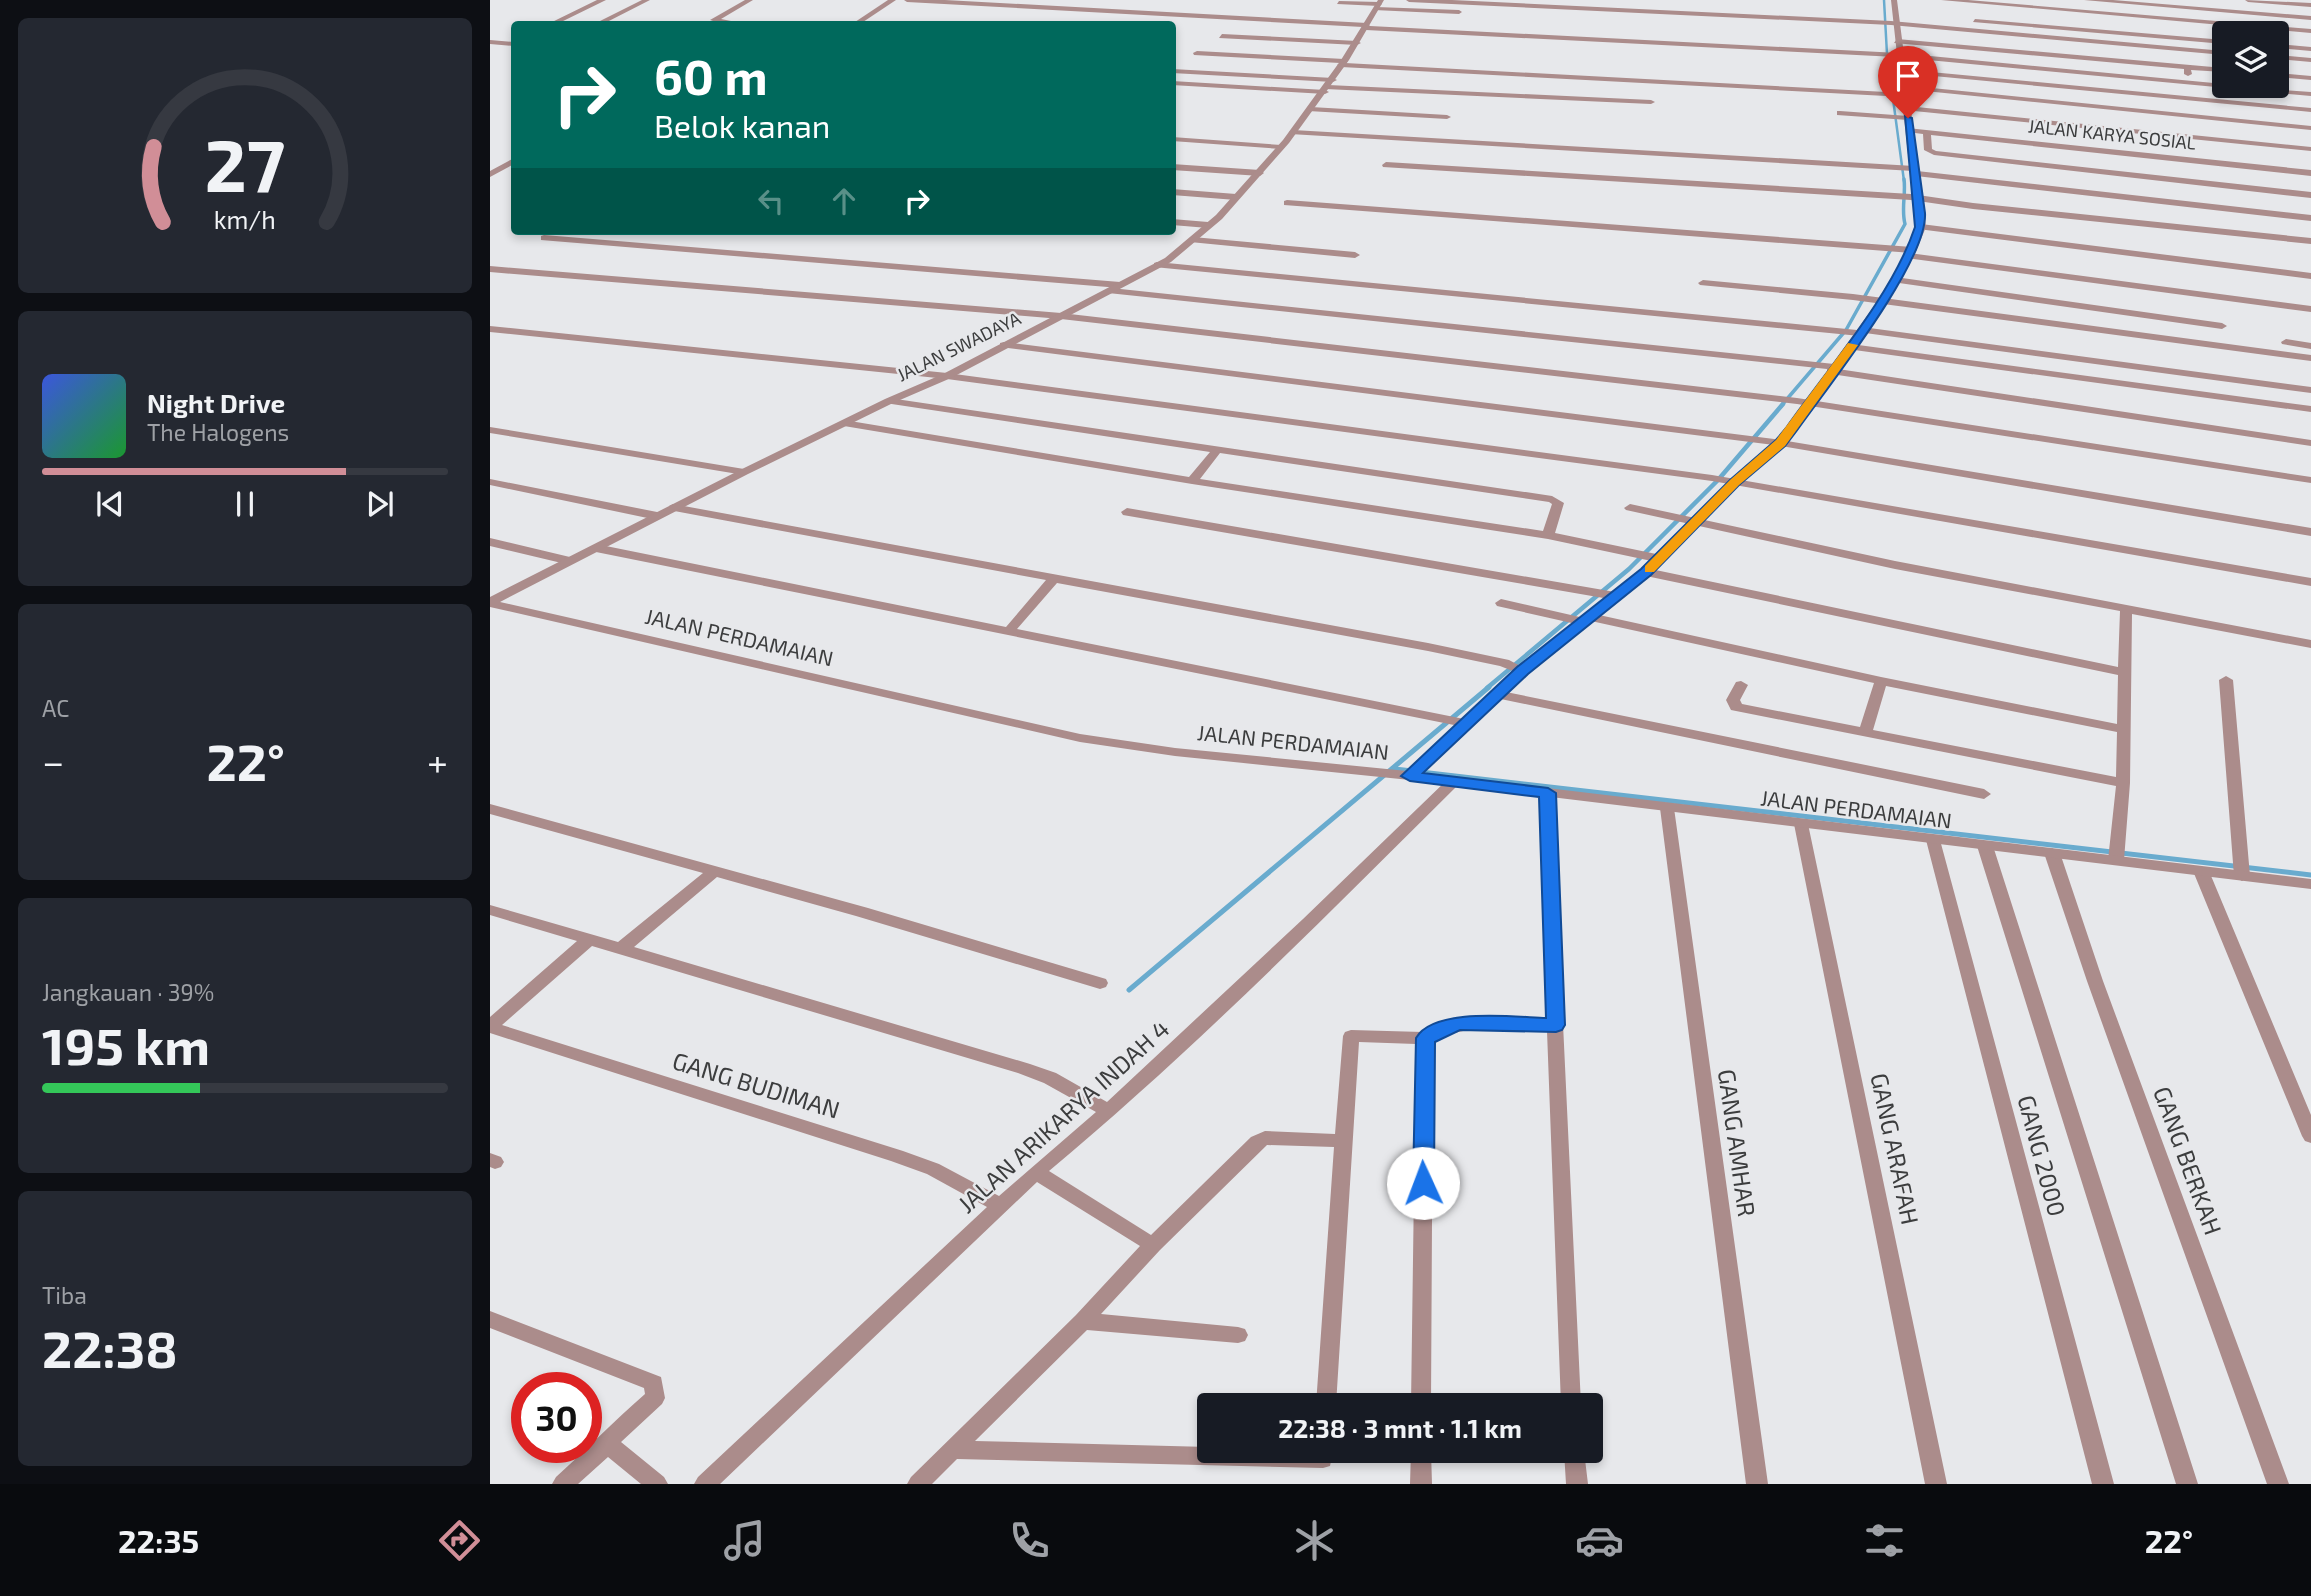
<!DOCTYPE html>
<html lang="id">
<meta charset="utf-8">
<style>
body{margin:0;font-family:"Exo 2",sans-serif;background:#242831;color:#f1f3f6;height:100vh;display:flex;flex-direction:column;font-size:26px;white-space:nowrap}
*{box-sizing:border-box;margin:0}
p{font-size:23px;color:#9ea1a6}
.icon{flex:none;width:38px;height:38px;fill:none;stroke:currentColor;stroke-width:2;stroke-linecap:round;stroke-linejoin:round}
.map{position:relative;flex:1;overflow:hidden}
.side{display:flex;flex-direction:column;gap:18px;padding:18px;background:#0d0f14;width:490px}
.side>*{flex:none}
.banner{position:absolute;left:21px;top:21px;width:665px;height:214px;border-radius:7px;box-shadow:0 4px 10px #0003;background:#00695c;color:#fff;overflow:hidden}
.tools{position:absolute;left:1722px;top:21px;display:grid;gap:14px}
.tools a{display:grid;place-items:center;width:77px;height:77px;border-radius:7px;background:#171b24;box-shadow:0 4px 10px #0003;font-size:35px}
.speed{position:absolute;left:21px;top:1372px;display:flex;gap:14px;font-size:35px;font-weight:700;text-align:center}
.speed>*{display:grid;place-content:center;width:91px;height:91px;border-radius:50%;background:#171b24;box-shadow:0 4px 10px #0003;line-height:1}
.speed .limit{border:10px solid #d22;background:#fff;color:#111}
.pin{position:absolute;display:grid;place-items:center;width:60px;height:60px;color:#fff;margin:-72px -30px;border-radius:50% 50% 50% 0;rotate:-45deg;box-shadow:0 0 7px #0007}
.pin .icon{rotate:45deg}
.me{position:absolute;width:77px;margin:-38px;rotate:358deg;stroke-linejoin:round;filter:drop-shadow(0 0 5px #0008)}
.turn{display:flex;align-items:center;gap:24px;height:147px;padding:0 28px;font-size:32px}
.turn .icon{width:91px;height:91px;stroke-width:2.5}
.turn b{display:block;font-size:49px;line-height:60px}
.lanes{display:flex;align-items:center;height:66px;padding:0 28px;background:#0003;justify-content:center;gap:35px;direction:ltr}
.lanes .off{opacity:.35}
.big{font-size:52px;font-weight:700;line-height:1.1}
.side .tile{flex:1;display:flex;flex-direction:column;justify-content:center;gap:10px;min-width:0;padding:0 24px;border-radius:10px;background:#242831}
.side .dial{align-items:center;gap:0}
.dial svg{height:182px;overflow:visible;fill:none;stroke:#363941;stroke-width:7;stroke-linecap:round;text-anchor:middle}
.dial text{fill:#f1f3f6;stroke:none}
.song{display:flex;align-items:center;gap:21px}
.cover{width:84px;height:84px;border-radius:10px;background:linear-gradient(135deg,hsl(230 70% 55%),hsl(130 70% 35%))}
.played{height:7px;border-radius:4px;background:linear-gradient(90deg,#d18e97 75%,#363941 75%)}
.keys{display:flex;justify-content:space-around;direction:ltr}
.heat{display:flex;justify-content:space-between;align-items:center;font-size:38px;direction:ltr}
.charge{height:10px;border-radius:5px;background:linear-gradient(90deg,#34c759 39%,#363941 0)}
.trip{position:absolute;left:707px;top:1393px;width:406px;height:70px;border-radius:7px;background:#171b24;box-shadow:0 4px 10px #0003;font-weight:700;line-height:70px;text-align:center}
.dock{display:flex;height:112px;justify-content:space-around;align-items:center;background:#090b0e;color:#9ea1a6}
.dock .icon{width:49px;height:49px}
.dock .current{color:#d18e97}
.dock b{font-size:32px;color:#f1f3f6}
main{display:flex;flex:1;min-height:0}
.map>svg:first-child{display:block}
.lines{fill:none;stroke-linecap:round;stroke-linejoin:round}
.stream-far3{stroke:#69abce;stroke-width:2.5}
.stream-far2{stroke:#69abce;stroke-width:3.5}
.stream-far1{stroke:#69abce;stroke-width:4.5}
.stream{stroke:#69abce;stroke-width:5}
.minor{fill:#ab8c8b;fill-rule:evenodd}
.tertiary{fill:#ab8c8b;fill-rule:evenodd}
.route{fill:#1a73e8;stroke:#114b97;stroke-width:2}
.slow{fill:#f59e0b}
.labels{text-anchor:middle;stroke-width:5;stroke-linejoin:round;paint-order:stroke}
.far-street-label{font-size:18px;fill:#3c3d3e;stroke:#e7e8eb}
.street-label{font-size:21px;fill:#3c3d3e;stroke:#e7e8eb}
.near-street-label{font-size:24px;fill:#3c3d3e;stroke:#e7e8eb}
</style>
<main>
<section class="side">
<div class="tile dial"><svg viewBox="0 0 100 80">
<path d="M14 69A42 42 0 1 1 86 69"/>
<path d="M14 69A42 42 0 0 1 10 36" stroke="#d18e97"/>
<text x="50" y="56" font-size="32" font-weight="700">27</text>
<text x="50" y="72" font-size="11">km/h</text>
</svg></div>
<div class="tile">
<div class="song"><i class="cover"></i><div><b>Night Drive</b><p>The Halogens</p></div></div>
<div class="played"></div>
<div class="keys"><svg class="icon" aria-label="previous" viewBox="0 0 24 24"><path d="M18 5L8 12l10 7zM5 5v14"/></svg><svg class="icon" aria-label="pause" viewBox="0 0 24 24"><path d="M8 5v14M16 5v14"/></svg><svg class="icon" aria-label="next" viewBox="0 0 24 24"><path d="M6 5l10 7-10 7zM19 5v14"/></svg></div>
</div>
<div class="tile"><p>AC</p>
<div class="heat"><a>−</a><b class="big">22°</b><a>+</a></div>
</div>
<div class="tile"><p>Jangkauan · 39%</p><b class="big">195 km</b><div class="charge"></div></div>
<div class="tile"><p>Tiba</p><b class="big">22:38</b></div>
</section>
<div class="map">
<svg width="1821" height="1484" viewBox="0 0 1821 1484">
<rect width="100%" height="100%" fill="#e7e8eb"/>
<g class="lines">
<path class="stream-far3" d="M 1394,0 L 1397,54 L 1414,181"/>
<path class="stream-far2" d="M 1291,406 L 1356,330 L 1415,224 C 1411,209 1416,195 1414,179"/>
<path class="stream-far1" d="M 997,688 L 1139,569 L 1228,480 L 1293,404"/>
<path class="stream" d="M 905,769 L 1821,875
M 639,990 L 999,687"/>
<path class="minor" d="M 107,0 L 116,0 L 67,24 L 58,24 Z
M 152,0 L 160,0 L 113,24 L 104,24 Z
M 255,0 L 263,0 L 231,19 L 241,21 L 241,23 L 232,24 L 220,20 Z
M 398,0 L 406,0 L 370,24 L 362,24 Z
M 414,0 L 455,0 L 877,23 L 880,26 L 1409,53 L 1734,84 L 1734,86 L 1821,92 L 1821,96 L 1406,57 L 876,30 L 873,27 L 417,2 Z
M 916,0 L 962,0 L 1401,21 L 1734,51 L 1734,55 L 1401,25 L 919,2 Z
M 1451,0 L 1478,0 L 1821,29 L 1821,33 Z
M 1594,0 L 1623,0 L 1821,16 L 1821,20 Z
M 1755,0 L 1821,3 L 1821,7 L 1758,2 Z
M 849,1 L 889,2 L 892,4 L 889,6 L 847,4 Z
M 886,7 L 969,10 L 972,12 L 969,14 L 884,10 Z
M 1485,19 L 1734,40 L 1734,44 L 1483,22 Z
M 732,34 L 867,41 L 871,43 L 867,45 L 729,38 Z
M 1407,39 L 1734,68 L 1734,72 L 1701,70 L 1702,74 L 1698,76 L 1694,74 L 1694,69 L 1404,43 Z
M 0,40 L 24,42 L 24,46 L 0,44 Z
M 1787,44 L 1821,47 L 1821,51 L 1787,48 Z
M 707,51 L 854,59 L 858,61 L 855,63 L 1415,93 L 1419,95 L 1415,97 L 851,67 L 847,65 L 850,63 L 704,55 L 703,53 Z
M 1787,55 L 1821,58 L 1821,62 L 1787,59 Z
M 682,69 L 843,78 L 847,80 L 843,82 L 682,73 Z
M 1409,69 L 1821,108 L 1821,112 L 1412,73 L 1409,73 Z
M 1787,73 L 1821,76 L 1821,80 L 1787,77 Z
M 682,81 L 835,90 L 839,92 L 835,94 L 682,85 Z
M 838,85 L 1161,100 L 1165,102 L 1161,104 L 835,89 L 835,85 Z
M 1412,85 L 1821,126 L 1821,130 L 1415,89 L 1412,89 Z
M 1417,106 L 1821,147 L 1821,151 L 1414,110 L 1413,108 Z
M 821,107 L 957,115 L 961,117 L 957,119 L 818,111 L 818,107 Z
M 1350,111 L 1418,116 L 1422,118 L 1418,120 L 1347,115 L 1347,111 Z
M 1417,128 L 1821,170 L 1821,176 L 1441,135 L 1442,149 L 1446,151 L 1821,192 L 1821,198 L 1444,155 L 1434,150 L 1433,134 L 1417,132 Z
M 803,130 L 1424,166 L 1427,167 L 1427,171 L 1821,215 L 1821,221 L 1426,176 L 1423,175 L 1423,171 L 800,134 L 799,132 Z
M 682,137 L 791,145 L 795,147 L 791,149 L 682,141 Z
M 24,158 L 24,164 L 0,177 L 0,171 Z
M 896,162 L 1421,194 L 1483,203 L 1821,238 L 1821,244 L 1483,209 L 1421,200 L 893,167 L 892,165 Z
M 682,164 L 770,170 L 774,173 L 770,176 L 682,170 Z
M 682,189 L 746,194 L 750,197 L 746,200 L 682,195 Z
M 797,200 L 1422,247 L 1427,250 L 1422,253 L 794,205 L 794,201 Z
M 682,219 L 718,222 L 723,225 L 718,228 L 682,225 Z
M 1431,224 L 1821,273 L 1821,279 L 1428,229 L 1426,227 Z
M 54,235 L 630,282 L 635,285 L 630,288 L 51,240 L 51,236 Z
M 703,237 L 865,252 L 870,255 L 865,258 L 700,242 L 700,238 Z
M 1419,253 L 1821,306 L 1821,312 L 1416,258 L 1414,256 Z
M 667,262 L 1367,330 L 1372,327 L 1821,387 L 1821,393 L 1375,333 L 1370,336 L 664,267 L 664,263 Z
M 0,266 L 571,313 L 1307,398 L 1821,477 L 1821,483 L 1307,404 L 571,319 L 0,272 Z
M 1405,277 L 1732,323 L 1737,326 L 1732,329 L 1402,282 L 1400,280 Z
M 1213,280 L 1363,294 L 1821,355 L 1821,361 L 1363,300 L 1210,285 L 1208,283 Z
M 621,288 L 1344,364 L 1348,365 L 1348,369 L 1821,440 L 1821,446 L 1341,374 L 1337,373 L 1337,369 L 618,293 L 618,289 Z
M 0,326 L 457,373 L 1222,475 L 1821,578 L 1821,586 L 1222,481 L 457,379 L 0,332 Z
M 1796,339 L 1821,343 L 1821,349 L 1792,344 L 1791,342 Z
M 514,342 L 1291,440 L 1821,528 L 1821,536 L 1291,446 L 510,347 L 510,343 Z
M 1361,344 L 1821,406 L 1821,412 L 1357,349 L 1357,345 Z
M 399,398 L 1062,496 L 1074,503 L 1065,533 L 1171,555 L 1177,559 L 1171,563 L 1058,539 L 702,484 L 354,426 L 349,423 L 354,420 L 699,477 L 720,452 L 395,403 L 394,401 ZM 730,453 L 1059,502 L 1062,504 L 1053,531 L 710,479 Z
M 0,427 L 254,469 L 260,472 L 254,475 L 0,433 Z
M 0,479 L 167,512 L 173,516 L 167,520 L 0,485 Z
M 183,504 L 938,643 L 1019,660 L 1040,671 L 1033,675 L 1010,666 L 938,651 L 567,583 L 527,629 L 979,720 L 981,723 L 974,727 L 106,552 L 100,548 L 106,544 L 516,627 L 556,580 L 179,510 L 179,506 Z
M 1140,504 L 1405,561 L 1821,640 L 1821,648 L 1642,614 L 1640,783 L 1634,860 L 1626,865 L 1618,860 L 1626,786 L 1246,711 L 1241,710 L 1236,700 L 1246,682 L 1251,681 L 1258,685 L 1250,700 L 1252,704 L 1370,727 L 1384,683 L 1101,621 L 1100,625 L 1095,626 L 1007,606 L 1005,603 L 1011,599 L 1094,618 L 1095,614 L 1100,613 L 1391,677 L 1627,724 L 1628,675 L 1156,576 L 1150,572 L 1156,568 L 1628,667 L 1630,611 L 1405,569 L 1136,510 L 1134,508 ZM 1396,686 L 1627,732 L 1626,777 L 1383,730 Z
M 637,508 L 1125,592 L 1131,596 L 1125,600 L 633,515 L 631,512 Z
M 0,538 L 84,558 L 86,561 L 80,565 L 0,546 Z
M 1736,676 L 1743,680 L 1760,876 L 1752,881 L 1744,876 L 1729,680 Z
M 1006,690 L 1494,789 L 1501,794 L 1494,799 L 1001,697 L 999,694 L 1001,691 Z
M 963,778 L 968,779 L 970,782 L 968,785 C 835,917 703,1051 559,1171 L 661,1235 L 761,1137 L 775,1131 L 845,1134 L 853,1036 L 855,1032 L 861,1030 L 933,1032 L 956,1021 L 993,1016 L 1056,1019 L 1051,793 L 1058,788 L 1063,790 L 1065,793 L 1070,960 L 1091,1405 L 1071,1405 L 1057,1031 C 1018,1029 978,1023 943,1041 L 941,1405 L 921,1405 L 926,1044 L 869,1042 L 846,1405 L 826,1405 L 844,1147 L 777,1145 L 670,1250 L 611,1314 L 748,1327 L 755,1329 L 758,1335 L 755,1341 L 748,1343 L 597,1330 L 485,1441 L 719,1447 L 719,1451 L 843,1451 L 840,1466 L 833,1468 L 467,1459 L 442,1484 L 417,1484 L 421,1477 L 586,1315 L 650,1246 L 547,1182 L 230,1484 L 204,1484 L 208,1477 L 497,1207 L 437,1174 L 401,1161 L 0,1033 L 0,1017 L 87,941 L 0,915 L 0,905 L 128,942 L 213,873 L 0,814 L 0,804 L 378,908 L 616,979 L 618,983 L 616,987 L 610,989 L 366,916 L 227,877 L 144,947 L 540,1064 L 566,1073 L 617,1102 L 813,919 L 958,779 ZM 102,946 L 528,1073 L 554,1083 L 606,1112 L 509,1196 L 449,1164 L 413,1151 L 12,1025 Z
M 1177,803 L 1184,808 L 1278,1484 L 1256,1484 L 1170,808 Z
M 1311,819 L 1318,824 L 1457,1484 L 1435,1484 L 1304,824 Z
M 1443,835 L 1450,840 L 1624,1484 L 1602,1484 L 1436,840 Z
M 1495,841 L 1503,846 L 1708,1484 L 1686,1484 L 1487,846 Z
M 1562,848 L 1570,853 L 1613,981 L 1799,1484 L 1777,1484 L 1597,981 L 1554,853 Z
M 1711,866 L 1719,871 L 1821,1115 L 1821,1143 L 1815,1141 L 1812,1136 L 1703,871 Z
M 0,1153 L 11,1157 L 14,1162 L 11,1167 L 5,1169 L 0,1167 Z
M 0,1311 L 171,1377 L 175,1398 L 172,1404 L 131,1442 L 174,1477 L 178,1484 L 151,1484 L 118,1457 L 88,1484 L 62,1484 L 66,1477 C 96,1450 124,1421 155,1394 L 154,1388 L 0,1328 Z
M 921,1451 L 941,1451 L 942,1484 L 920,1484 Z
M 1074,1451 L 1094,1451 L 1098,1484 L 1076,1484 Z"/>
<path class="tertiary" d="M 888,0 L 894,0 L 859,60 L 799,143 L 732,219 L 681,262 L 461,378 L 403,403 L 258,474 L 10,602 L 590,734 L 685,748 L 917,771 L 1028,668 L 1152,569 L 1240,481 L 1287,441 L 1387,302 L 1414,256 L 1426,227 L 1401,0 L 1407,0 L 1436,227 L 1424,256 L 1397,302 L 1295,445 L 1248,485 L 1160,575 L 1038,674 L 932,773 L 1821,879 L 1821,889 L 920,780 L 685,756 L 590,742 L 0,607 L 0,597 L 250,470 L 395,399 L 453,374 L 675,258 L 726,215 L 793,140 L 851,60 Z"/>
</g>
<path class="route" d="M 1415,116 L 1422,118 L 1435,213 C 1438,262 1336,389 1305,433 L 1295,446 L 1249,485 L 1161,575 L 1038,674 L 933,773 L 1058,788 L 1066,793 L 1075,1025 L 1072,1030 L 1066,1032 L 970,1030 L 945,1042 L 944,1183 L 941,1189 L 933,1191 L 926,1189 L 923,1183 L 926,1038 C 944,1007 1024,1017 1056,1018 L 1049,797 L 920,781 L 911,776 L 1027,667 L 1151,569 L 1240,480 L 1286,440 L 1296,428 C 1338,368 1402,296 1425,227 Z"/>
<path class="slow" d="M 1358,343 L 1368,345 L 1295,446 L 1249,485 L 1164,572 L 1155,572 L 1155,566 L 1240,480 L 1286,440 Z"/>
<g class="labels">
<g class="far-street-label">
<text transform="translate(1622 135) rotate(6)" y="6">JALAN KARYA SOSIAL</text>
<text transform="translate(469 347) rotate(-26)" y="6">JALAN SWADAYA</text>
</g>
<g class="street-label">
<text transform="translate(249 638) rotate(13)" y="7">JALAN PERDAMAIAN</text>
<text transform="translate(803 743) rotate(6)" y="7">JALAN PERDAMAIAN</text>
<text transform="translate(1366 810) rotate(7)" y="7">JALAN PERDAMAIAN</text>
</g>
<g class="near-street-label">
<text transform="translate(266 1086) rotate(17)" y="8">GANG BUDIMAN</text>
<text transform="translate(574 1117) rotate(-42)" y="8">JALAN ARIKARYA INDAH 4</text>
<text transform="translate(1246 1143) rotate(82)" y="8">GANG AMHAR</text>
<text transform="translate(1404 1149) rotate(78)" y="8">GANG ARAFAH</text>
<text transform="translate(1551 1156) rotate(75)" y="8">GANG 2000</text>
<text transform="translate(1697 1161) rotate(70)" y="8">GANG BERKAH</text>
</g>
</g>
</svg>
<div class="tools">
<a><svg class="icon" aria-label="layers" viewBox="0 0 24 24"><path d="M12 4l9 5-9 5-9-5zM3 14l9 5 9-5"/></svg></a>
</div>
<div class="speed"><div class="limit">30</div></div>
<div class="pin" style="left:1418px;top:118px;background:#d93025"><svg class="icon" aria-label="arrive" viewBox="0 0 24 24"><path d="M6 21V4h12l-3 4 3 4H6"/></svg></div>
<svg class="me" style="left:933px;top:1183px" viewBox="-20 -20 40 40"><circle r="19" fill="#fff"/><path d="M0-13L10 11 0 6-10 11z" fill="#1a73e8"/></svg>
<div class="trip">22:38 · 3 mnt · 1.1 km</div>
<div class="banner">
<div class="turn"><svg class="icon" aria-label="right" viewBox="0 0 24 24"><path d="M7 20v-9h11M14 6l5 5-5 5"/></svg><div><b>60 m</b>Belok kanan</div></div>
<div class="lanes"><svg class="icon off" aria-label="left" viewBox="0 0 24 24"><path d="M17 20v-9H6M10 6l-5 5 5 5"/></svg><svg class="icon off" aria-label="ahead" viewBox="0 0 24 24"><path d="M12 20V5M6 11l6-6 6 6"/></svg><svg class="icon" aria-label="right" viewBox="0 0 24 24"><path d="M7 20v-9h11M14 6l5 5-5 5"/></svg></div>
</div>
</div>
</main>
<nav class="dock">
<b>22:35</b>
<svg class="icon current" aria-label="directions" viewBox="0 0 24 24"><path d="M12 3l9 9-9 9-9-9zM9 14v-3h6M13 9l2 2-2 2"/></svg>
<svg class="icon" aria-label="music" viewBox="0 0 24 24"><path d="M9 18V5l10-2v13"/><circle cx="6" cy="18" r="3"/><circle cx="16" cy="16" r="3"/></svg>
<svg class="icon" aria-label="phone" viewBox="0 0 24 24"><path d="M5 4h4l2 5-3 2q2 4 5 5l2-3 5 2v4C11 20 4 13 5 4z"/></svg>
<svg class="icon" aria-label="climate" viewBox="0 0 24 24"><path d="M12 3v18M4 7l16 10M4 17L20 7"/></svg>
<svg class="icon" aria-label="car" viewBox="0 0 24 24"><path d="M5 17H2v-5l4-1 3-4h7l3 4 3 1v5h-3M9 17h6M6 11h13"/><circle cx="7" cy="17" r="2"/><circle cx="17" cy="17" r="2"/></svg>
<svg class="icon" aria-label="filters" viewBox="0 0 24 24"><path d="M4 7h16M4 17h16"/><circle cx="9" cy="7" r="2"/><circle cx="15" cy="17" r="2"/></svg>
<b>22°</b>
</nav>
